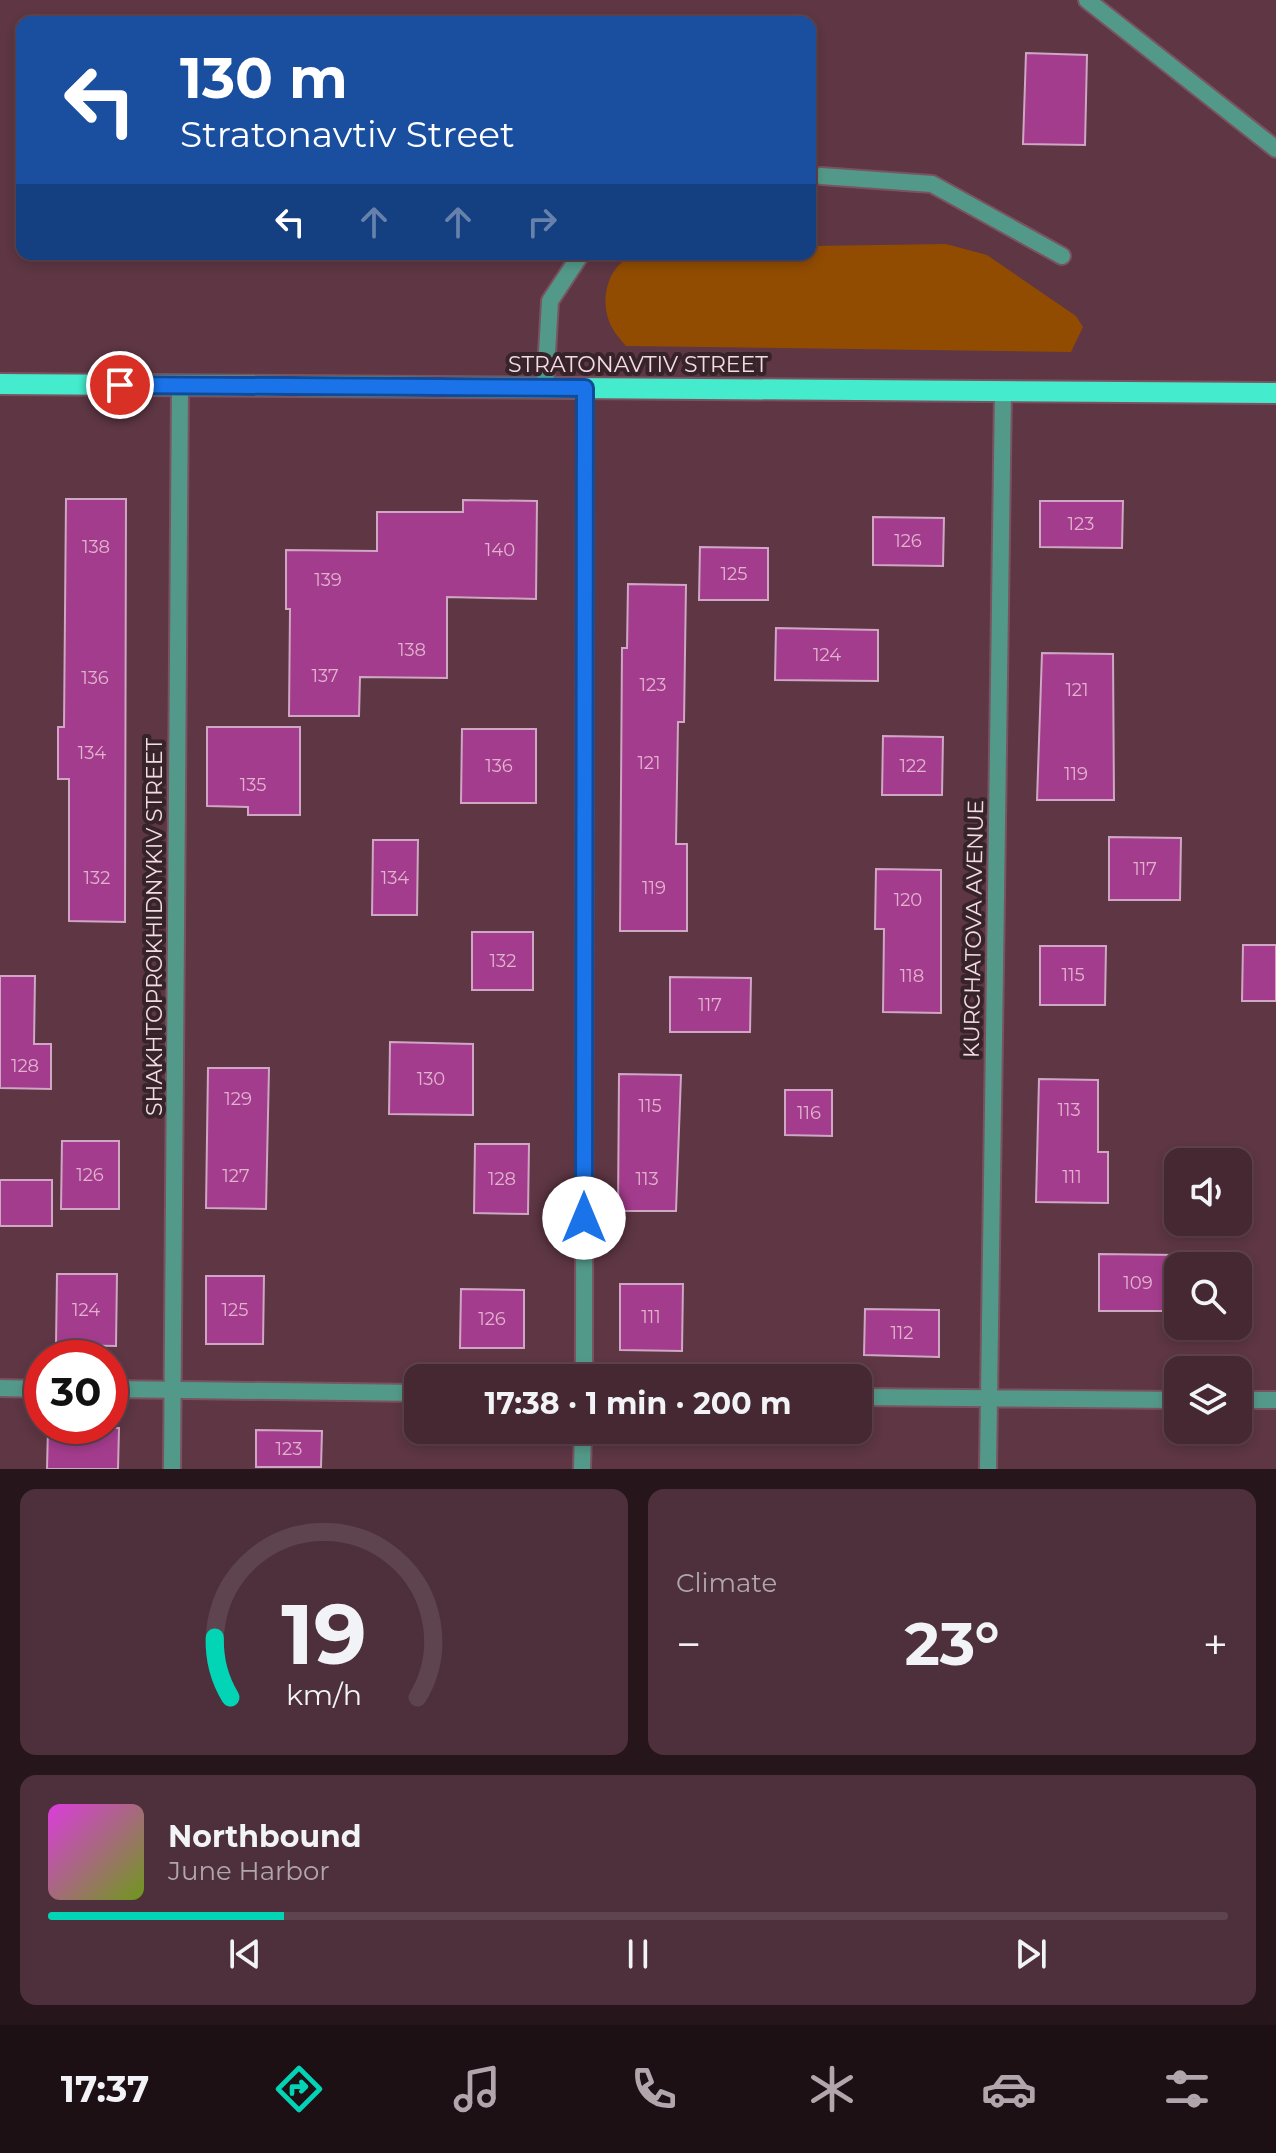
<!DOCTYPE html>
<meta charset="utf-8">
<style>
body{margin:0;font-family:Montserrat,sans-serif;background:#4d303b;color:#f1f3f6;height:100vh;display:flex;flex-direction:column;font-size:30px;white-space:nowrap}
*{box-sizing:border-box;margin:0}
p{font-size:26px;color:#b0a6ac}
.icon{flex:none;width:44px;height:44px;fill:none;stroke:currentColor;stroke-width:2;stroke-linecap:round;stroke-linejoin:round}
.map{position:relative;height:1469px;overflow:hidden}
.details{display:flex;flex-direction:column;gap:20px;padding:20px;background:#26161c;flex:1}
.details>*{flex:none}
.hud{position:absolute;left:16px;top:16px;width:800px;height:244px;border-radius:16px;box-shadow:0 4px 12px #0003,0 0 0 2px #5e444e;background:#1a4fa0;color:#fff;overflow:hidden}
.fabs{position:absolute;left:1164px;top:1148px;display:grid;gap:16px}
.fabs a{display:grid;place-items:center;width:88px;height:88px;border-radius:16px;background:#462833;box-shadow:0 4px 12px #0003,0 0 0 2px #5e444e;font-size:40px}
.speed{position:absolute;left:24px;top:1340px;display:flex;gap:16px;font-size:40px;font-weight:700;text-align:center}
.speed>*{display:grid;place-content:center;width:104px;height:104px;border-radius:50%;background:#462833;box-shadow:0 4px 12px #0003,0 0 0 2px #5e444e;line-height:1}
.speed .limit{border:12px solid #d22;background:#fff;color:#111}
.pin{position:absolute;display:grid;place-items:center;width:68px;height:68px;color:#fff;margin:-34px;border:4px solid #fff;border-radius:50%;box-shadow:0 2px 8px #0007}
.me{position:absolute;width:88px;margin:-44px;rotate:0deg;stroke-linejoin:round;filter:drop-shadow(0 0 6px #0008)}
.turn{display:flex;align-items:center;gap:28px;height:168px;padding:0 32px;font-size:36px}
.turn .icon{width:104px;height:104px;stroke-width:2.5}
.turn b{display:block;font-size:56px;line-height:68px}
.lanes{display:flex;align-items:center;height:76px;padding:0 32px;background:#0003;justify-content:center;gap:40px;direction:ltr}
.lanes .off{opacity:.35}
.big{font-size:60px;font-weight:700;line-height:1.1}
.details .widget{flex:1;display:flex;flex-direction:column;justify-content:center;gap:12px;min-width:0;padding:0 28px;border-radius:16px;background:#4d303b}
.details .dial{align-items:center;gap:0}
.dial svg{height:208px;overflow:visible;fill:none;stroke:#5e444e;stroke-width:7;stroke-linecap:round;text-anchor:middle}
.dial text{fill:#f1f3f6;stroke:none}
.song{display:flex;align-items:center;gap:24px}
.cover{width:96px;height:96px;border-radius:12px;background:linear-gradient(135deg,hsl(300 70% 55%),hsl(80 70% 35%))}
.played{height:8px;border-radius:4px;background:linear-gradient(90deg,#01d5b6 20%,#5e444e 20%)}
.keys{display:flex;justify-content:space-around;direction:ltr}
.heat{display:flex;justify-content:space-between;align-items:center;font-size:44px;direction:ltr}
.details .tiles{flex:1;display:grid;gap:20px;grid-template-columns:1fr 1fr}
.widget:last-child{grid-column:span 2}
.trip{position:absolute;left:404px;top:1364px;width:468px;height:80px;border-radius:16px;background:#462833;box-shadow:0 4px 12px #0003,0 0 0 2px #5e444e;font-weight:700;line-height:80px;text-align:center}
.tabs{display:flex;height:128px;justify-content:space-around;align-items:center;background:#1c1014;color:#b0a6ac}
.tabs .icon{width:56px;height:56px}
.tabs .active{color:#01d5b6}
.tabs b{font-size:36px;color:#f1f3f6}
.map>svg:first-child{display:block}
.green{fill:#914c02}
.building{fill:#a43c8d;stroke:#cfa6c3;stroke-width:2}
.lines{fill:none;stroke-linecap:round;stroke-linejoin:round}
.service-casing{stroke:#795460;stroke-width:20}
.minor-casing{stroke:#795460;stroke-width:20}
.primary-casing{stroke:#795460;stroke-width:24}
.service{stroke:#539989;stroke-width:16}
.minor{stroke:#539989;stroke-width:16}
.primary{stroke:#44ebcd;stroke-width:20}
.route-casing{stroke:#114b97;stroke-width:20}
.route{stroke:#1a73e8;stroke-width:14}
.labels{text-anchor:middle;stroke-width:8;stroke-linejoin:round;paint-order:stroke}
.number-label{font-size:18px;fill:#e0b2cd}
.street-label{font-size:22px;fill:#f4dae2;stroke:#37242a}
</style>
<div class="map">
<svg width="1276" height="1469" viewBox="0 0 1276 1469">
<rect width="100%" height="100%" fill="#5e3644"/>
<path class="green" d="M 946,244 L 987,255 L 1076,316 L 1083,327 L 1071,352 L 626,346 C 619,338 611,329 608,318 C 600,294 611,260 638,254 L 810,254 L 810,246 Z"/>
<path class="building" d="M 1026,53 L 1087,55 L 1085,145 L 1023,144 Z
M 66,499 L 126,499 L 125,922 L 69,921 L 69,779 L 58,779 L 58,727 L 64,727 Z
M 463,500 L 537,501 L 536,599 L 447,597 L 447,678 L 360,677 L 359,716 L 289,716 L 290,609 L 286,609 L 286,550 L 377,551 L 377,512 L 463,512 Z
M 1040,501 L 1123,501 L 1122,548 L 1040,547 Z
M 873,517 L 944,518 L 943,566 L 873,565 Z
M 700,547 L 768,548 L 768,600 L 699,600 Z
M 628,584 L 686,585 L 684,722 L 678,722 L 676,844 L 687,844 L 687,931 L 620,931 L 622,648 L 627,648 Z
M 776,628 L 878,630 L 878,681 L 775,680 Z
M 1042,653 L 1113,654 L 1114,800 L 1037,800 Z
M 207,727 L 300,727 L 300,815 L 248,815 L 248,807 L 207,806 Z
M 462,729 L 536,729 L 536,803 L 461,803 Z
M 883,736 L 943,737 L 942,795 L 882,795 Z
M 1109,837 L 1181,838 L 1180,900 L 1109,900 Z
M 373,840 L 418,840 L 417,915 L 372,915 Z
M 876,869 L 941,870 L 941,1013 L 883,1012 L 884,929 L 875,929 Z
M 472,932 L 533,932 L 533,990 L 472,990 Z
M 1243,945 L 1276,945 L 1276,1001 L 1242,1001 Z
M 1040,946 L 1106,946 L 1105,1005 L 1040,1005 Z
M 0,976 L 35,976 L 34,1044 L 51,1044 L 51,1089 L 0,1088 Z
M 670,977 L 751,978 L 750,1032 L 670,1032 Z
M 390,1042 L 473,1044 L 473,1115 L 389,1114 Z
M 208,1068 L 269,1068 L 266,1209 L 206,1208 Z
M 619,1074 L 681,1075 L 676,1211 L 618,1211 Z
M 1039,1079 L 1098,1080 L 1098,1152 L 1108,1152 L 1108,1203 L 1036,1202 Z
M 785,1090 L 832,1090 L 832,1136 L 785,1135 Z
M 62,1141 L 119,1141 L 119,1209 L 61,1209 Z
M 475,1144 L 529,1144 L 528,1214 L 474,1213 Z
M 0,1180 L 52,1180 L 52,1226 L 0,1226 Z
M 1099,1254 L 1178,1255 L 1177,1311 L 1099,1311 Z
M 57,1274 L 117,1274 L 116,1346 L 56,1345 Z
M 206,1276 L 264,1276 L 263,1344 L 206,1344 Z
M 620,1284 L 683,1284 L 682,1351 L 620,1350 Z
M 461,1289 L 524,1290 L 524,1348 L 460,1348 Z
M 865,1309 L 939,1310 L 939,1357 L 864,1355 Z
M 48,1427 L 119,1428 L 118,1469 L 47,1469 Z
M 256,1430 L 322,1431 L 321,1467 L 256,1467 Z"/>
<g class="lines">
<defs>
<path id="service" d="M 821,176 L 932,184 L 1062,256
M 545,388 L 550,301 L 581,254"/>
<path id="minor" d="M 1087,0 L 1276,149
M 584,1378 L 585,388
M 0,1388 L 42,1389
M 110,1389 L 418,1393
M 858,1397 L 1178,1400
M 1238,1400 L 1276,1400
M 172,1469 L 180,385
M 582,1469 L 583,1430
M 988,1469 L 1003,391"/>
<path id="primary" d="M 0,384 L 1276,393"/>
</defs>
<use href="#service" class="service-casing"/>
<use href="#minor" class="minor-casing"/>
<use href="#primary" class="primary-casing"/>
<use href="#service" class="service"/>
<use href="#minor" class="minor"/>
<use href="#primary" class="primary"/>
</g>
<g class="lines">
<defs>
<path id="route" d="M 120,385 L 585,388 L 584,1218"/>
</defs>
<use href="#route" class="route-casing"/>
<use href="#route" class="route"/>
</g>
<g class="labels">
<g class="number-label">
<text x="1081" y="530">123</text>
<text x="908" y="547">126</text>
<text x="96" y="553">138</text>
<text x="500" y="556">140</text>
<text x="734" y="580">125</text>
<text x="328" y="586">139</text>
<text x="412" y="656">138</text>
<text x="827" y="661">124</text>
<text x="325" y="682">137</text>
<text x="95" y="684">136</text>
<text x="653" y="691">123</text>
<text x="1077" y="696">121</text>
<text x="92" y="759">134</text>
<text x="649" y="769">121</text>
<text x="499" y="772">136</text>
<text x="913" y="772">122</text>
<text x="1076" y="780">119</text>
<text x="253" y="791">135</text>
<text x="1145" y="875">117</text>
<text x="97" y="884">132</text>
<text x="395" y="884">134</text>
<text x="654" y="894">119</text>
<text x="908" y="906">120</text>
<text x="503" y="967">132</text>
<text x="1073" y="981">115</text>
<text x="912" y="982">118</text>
<text x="710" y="1011">117</text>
<text x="25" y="1072">128</text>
<text x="431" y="1085">130</text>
<text x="238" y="1105">129</text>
<text x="650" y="1112">115</text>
<text x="1069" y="1116">113</text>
<text x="809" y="1119">116</text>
<text x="90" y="1181">126</text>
<text x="236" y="1182">127</text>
<text x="1072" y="1183">111</text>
<text x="502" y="1185">128</text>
<text x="647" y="1185">113</text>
<text x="1138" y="1289">109</text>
<text x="86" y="1316">124</text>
<text x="235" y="1316">125</text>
<text x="651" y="1323">111</text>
<text x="492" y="1325">126</text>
<text x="902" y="1339">112</text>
<text x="289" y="1455">123</text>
</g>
<g class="street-label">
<text x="638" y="372">STRATONAVTIV STREET</text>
<text transform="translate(154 927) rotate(-90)" y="8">SHAKHTOPROKHIDNYKIV STREET</text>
<text transform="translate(973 929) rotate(-89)" y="8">KURCHATOVA AVENUE</text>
</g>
</g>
</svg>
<div class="fabs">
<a><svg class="icon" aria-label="sound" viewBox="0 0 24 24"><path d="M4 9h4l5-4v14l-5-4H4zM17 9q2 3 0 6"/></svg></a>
<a><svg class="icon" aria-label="search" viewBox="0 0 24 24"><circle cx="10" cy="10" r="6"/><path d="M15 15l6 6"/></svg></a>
<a><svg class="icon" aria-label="layers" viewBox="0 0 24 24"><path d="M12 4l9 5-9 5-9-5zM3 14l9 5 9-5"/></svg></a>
</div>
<div class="speed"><div class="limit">30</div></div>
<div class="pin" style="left:120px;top:385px;background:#d93025"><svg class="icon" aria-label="arrive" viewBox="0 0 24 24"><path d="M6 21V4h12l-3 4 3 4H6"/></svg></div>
<svg class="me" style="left:584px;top:1218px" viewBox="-20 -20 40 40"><circle r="19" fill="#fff"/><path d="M0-13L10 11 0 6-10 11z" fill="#1a73e8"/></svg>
<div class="trip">17:38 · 1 min · 200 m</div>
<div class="hud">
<div class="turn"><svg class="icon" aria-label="left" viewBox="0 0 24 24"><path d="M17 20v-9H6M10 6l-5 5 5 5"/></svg><div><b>130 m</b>Stratonavtiv Street</div></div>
<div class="lanes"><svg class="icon" aria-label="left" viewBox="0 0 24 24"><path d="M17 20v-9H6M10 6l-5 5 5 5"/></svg><svg class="icon off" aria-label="ahead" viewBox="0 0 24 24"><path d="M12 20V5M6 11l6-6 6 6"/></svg><svg class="icon off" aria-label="ahead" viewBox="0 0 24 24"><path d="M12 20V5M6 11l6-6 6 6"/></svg><svg class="icon off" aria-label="right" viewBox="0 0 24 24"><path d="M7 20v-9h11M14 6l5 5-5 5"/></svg></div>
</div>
</div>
<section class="details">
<div class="tiles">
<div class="widget dial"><svg viewBox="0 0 100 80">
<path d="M14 69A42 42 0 1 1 86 69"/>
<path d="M14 69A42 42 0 0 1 8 46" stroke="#01d5b6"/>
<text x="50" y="56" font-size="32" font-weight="700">19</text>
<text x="50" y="72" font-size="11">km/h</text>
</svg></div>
<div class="widget"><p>Climate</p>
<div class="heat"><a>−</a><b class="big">23°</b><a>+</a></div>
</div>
<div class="widget">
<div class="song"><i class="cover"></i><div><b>Northbound</b><p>June Harbor</p></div></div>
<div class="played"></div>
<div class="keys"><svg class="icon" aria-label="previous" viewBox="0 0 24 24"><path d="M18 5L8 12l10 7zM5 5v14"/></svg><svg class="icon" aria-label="pause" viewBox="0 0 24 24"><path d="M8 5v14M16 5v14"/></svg><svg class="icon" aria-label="next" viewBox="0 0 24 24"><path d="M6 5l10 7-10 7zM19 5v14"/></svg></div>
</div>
</div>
</section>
<nav class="tabs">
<b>17:37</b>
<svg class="icon active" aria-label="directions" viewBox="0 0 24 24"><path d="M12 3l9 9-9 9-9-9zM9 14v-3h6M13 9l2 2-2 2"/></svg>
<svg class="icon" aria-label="music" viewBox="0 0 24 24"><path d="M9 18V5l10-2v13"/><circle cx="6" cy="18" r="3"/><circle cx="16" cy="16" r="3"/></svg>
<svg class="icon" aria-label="phone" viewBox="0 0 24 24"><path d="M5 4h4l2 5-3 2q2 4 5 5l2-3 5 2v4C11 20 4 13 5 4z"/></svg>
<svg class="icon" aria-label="climate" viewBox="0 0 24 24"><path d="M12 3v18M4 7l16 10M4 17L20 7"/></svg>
<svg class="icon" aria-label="car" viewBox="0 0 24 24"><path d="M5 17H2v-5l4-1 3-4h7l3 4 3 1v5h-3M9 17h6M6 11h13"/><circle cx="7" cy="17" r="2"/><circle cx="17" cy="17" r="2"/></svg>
<svg class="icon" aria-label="filters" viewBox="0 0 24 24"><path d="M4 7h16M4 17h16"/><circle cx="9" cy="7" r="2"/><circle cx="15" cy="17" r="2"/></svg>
</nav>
